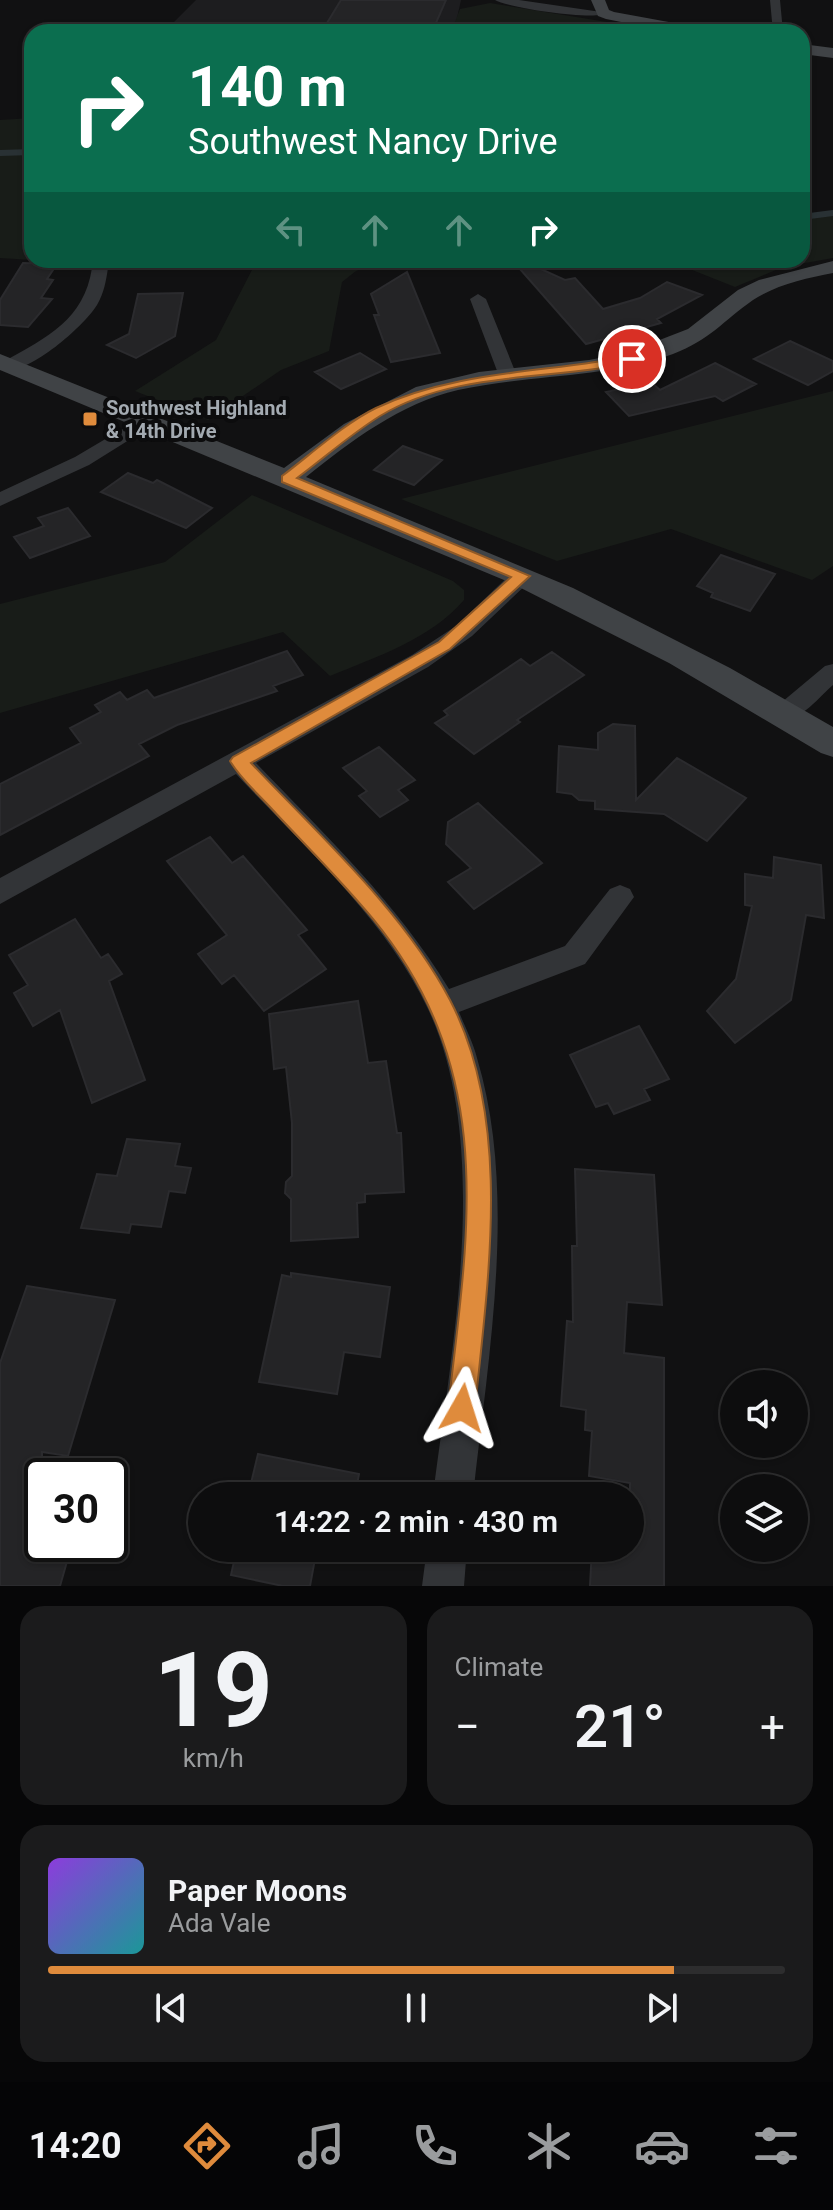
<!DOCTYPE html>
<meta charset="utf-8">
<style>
body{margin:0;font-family:Roboto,sans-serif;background:#1b1b1c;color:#f1f3f6;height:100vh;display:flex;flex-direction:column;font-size:30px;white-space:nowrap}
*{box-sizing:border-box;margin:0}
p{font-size:26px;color:#9a9c9e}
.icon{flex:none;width:44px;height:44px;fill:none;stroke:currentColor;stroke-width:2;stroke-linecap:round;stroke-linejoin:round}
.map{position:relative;height:1586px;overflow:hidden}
.sheet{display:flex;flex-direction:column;gap:20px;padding:20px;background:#070708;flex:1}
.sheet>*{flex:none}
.banner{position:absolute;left:24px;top:24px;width:786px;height:244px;border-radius:24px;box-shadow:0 2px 6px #0004,0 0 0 2px #2d2d2e;background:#0b6e4f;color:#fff;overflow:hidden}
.tools{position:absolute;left:720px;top:1370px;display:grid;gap:16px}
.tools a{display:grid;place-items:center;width:88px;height:88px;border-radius:50%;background:#0d0d0e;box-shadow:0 2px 6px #0004,0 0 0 2px #2d2d2e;font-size:40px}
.speed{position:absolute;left:24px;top:1458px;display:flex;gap:16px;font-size:40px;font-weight:700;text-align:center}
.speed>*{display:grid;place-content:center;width:104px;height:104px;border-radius:50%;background:#0d0d0e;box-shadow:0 2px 6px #0004,0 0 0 2px #2d2d2e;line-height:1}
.speed .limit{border:4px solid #111;border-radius:12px;background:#fff;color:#111}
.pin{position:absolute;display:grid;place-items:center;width:68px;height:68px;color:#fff;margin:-34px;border:4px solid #fff;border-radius:50%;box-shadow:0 2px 8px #0007}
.me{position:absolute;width:88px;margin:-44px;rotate:6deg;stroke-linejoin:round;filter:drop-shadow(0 0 6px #0008)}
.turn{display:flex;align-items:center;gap:28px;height:168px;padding:0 32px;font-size:36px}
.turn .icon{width:104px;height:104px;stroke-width:2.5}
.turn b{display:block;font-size:56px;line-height:68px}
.lanes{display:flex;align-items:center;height:76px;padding:0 32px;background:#0003;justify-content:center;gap:40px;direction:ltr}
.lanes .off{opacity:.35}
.big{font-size:60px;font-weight:600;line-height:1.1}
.sheet .card{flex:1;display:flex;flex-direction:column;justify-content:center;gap:12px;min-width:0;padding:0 28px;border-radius:24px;background:#1b1b1c}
.sheet .dial{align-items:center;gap:0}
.dial b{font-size:104px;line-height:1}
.song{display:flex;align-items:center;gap:24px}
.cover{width:96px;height:96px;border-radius:12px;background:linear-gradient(135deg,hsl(270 70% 55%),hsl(180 70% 35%))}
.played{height:8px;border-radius:4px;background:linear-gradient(90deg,#df8b3c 85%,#2d2d2e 85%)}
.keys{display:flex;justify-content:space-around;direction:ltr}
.heat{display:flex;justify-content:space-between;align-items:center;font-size:44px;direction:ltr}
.sheet .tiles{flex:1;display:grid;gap:20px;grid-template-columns:1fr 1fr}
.card:last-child{grid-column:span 2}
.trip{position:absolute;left:188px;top:1482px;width:456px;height:80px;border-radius:40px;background:#0d0d0e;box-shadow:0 2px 6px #0004,0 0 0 2px #2d2d2e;font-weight:600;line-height:80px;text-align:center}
.menu{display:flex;height:128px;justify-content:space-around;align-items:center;background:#050506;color:#9a9c9e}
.menu .icon{width:56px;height:56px}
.menu .on{color:#df8b3c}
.menu b{font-size:36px;color:#f1f3f6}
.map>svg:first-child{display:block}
.built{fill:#1d1d1f}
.green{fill:#181c18}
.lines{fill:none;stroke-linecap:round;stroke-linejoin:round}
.stream{stroke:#293134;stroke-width:6}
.building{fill:#242426;stroke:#2b2b2e;stroke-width:2}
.street{fill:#323437;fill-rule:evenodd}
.secondary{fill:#404346;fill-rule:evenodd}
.route{fill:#df8b3c;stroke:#915a27;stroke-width:2}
.poi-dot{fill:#df8b3c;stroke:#0c0c0d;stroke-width:3}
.labels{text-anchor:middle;stroke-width:8;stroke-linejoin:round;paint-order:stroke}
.far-poi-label{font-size:20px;font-weight:bold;fill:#a3aab1;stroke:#0c0c0d;text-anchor:start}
</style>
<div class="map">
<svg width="833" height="1586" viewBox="0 0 833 1586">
<rect width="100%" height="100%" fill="#111112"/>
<path class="built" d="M 196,0 L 461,0 L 454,32 L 164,32 Z"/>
<path class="green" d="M 490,3 L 669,32 L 451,32 L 460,9 Z
M 32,118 L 32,260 L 0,258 L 0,120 Z
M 833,213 L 833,258 L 783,267 L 735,287 L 667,260 L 802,260 L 802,215 L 803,217 Z
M 37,260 L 177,260 L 171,270 Z
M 257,260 L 385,260 L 356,271 L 342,282 L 329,351 L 281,370 L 208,420 L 135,391 L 216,340 Z
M 833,391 L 833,566 L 812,580 L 671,529 L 557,561 L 401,499 Z
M 252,495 L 453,581 L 464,590 L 464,600 C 429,640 378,656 330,676 L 283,632 L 0,713 L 0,604 L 165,562 Z"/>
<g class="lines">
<path class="stream" d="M 0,153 L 32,152
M 802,217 L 833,213"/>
</g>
<path class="building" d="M 341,0 L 446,0 L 432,32 L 334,32 L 336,29 L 324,28 Z
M 512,260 L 521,260 L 565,280 L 575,278 L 603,309 L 640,298 L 667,282 L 702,295 L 657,319 L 661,323 L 586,344 Z
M 23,263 L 57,264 L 47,279 L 53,280 L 41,298 L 52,299 L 28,327 L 0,325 L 0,300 Z
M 407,272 L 440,353 L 391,362 L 374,315 L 379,315 L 371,294 Z
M 183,293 L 175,336 L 136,358 L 107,345 L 129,334 L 138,294 Z
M 790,341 L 833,361 L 833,371 L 808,385 L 754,359 Z
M 360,353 L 386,369 L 341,389 L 315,372 Z
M 715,363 L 756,384 L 723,401 L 715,396 L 629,416 L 606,392 L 651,382 L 660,390 Z
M 403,446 L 442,460 L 414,485 L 374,470 Z
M 128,473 L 153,483 L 157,480 L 212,508 L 186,528 L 101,492 Z
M 68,508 L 90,536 L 30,558 L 14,537 L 44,526 L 38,518 Z
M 721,555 L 775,574 L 750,611 L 711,597 L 713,593 L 697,586 Z
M 287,651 L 303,675 L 273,686 L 277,691 L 177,725 L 139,744 L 149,756 L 0,835 L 0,784 L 81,743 L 70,728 L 101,712 L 95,705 L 120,692 L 127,700 L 147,690 L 154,698 Z
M 552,652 L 584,675 L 517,720 L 520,722 L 474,754 L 435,723 L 448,715 L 444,711 L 521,659 L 530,666 Z
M 613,724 L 635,726 L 636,800 L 677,758 L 746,798 L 707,841 L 664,814 L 595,809 L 595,801 L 579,800 L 572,794 L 557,792 L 559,746 L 598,750 L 598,733 Z
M 379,747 L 415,780 L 398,790 L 408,800 L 380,817 L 359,796 L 367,791 L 343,768 Z
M 478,803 L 542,863 L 474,909 L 448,882 L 471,868 L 446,844 L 448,822 Z
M 210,837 L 232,863 L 243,856 L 307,930 L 298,935 L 326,969 L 264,1011 L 234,975 L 222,984 L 198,954 L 227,935 L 167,861 Z
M 774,857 L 821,865 L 824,918 L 806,915 L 791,1000 L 735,1043 L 707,1011 L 736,979 L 752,906 L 745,905 L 745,874 L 773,878 Z
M 75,919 L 101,958 L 108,954 L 122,974 L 109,981 L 145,1080 L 92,1103 L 60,1010 L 33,1026 L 14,993 L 28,985 L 9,955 Z
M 358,1001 L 368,1063 L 386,1061 L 397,1133 L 401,1133 L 404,1192 L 365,1194 L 365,1202 L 357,1203 L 358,1237 L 291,1241 L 291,1199 L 285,1193 L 286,1182 L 292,1176 L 292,1123 L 286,1067 L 274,1069 L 269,1014 Z
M 639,1026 L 669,1079 L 644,1089 L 650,1100 L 614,1114 L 608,1103 L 596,1107 L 570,1055 Z
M 127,1139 L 180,1144 L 175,1166 L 191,1168 L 185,1193 L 169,1191 L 161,1227 L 131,1224 L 129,1233 L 81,1228 L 97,1174 L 117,1176 Z
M 575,1169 L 654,1175 L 662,1305 L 627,1302 L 624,1353 L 664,1358 L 664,1586 L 590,1586 L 592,1548 L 630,1548 L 630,1483 L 589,1476 L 592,1431 L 585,1430 L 586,1410 L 561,1406 L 567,1321 L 573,1322 L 572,1246 L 577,1246 Z
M 291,1273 L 390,1287 L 380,1357 L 344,1352 L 337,1394 L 259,1382 L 282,1275 L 291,1277 Z
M 27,1286 L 115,1300 L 68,1456 L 42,1452 L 42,1544 L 72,1544 L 60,1586 L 0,1586 L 0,1363 Z
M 258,1454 L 359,1474 L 355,1496 L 248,1496 Z
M 237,1548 L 317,1548 L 310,1586 L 283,1586 L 231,1575 Z"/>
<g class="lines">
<path class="street" d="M 495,0 L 519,0 L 608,13 C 595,21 509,8 495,0 Z
M 770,0 L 780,0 L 783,32 L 773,32 Z
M 100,263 L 108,268 C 106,281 104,293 97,305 C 85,325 29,375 5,369 L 2,365 L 5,361 C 47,337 84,320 92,268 Z
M 478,294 L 486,299 L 517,376 L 514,380 L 502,380 L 499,376 L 470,299 Z
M 146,415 L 155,421 L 153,425 L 89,465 L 0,506 L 0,492 L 75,457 Z
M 522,569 L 530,571 L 533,576 L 530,581 L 472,636 L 428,667 L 256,763 C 325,835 397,903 449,989 L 565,946 L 610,889 L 620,885 L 630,889 L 634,897 L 585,964 L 459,1012 C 465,1027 473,1042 477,1058 C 518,1194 488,1357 473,1496 L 433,1496 C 451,1349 493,1148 428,1009 C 385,918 303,846 236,774 L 0,904 L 0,878 L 412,655 L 456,626 L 514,571 Z
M 833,664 L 833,685 C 818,698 797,726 776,719 L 773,713 L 776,707 L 825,666 Z
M 427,1548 L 467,1548 L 464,1586 L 422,1586 Z"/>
<path class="secondary" d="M 591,0 L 605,0 L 609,10 L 614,12 L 696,27 L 704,32 L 672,32 L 606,19 L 598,16 Z
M 802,44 L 833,48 L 833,58 L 802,54 Z
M 833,261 L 833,273 C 806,278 776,285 753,300 C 723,321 710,340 673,354 C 602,379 530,374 458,390 C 401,403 351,441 306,477 L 573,588 L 730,668 L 833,727 L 833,757 L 821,753 L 669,663 L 511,583 L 0,370 L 0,354 L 284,468 L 344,424 L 416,387 L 479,372 L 589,360 L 626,353 L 688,329 L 738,290 L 759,280 Z"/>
</g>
<path class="route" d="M 632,356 L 638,359 L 636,362 C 553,381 456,370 380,416 C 351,434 324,458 297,478 L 530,576 L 450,649 L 251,763 C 319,835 404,912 450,1000 C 513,1121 488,1279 475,1408 L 471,1418 L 462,1422 L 452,1418 L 448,1408 C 469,1229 498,1071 373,919 C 341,880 304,844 270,807 C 257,793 240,778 230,761 L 233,757 L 439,642 L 511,577 L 282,482 L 282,476 C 310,455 345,423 376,408 C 457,370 545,373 632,356 Z"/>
<rect class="poi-dot" x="82" y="411" width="16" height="16" rx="4"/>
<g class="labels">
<g class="far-poi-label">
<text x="106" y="415">Southwest Highland<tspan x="106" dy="23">&amp; 14th Drive</tspan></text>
</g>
</g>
</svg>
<div class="tools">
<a><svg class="icon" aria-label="sound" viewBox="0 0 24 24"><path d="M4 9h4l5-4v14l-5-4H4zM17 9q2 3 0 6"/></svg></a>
<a><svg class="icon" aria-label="layers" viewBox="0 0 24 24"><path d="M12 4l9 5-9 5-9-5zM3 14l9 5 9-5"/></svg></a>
</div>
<div class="speed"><div class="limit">30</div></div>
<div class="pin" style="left:632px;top:359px;background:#d93025"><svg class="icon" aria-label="arrive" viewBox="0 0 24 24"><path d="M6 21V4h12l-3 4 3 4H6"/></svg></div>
<svg class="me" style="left:462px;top:1408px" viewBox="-20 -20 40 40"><path d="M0-17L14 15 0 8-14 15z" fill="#df8b3c" stroke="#fff" stroke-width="4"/></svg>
<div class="trip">14:22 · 2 min · 430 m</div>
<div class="banner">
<div class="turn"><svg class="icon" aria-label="right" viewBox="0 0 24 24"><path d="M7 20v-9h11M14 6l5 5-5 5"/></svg><div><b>140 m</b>Southwest Nancy Drive</div></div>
<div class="lanes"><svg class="icon off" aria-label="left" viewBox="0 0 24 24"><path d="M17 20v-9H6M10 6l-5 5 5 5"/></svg><svg class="icon off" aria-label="ahead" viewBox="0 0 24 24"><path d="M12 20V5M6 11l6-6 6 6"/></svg><svg class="icon off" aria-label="ahead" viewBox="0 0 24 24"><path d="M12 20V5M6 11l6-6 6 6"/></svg><svg class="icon" aria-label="right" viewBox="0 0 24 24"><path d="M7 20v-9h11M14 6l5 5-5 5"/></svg></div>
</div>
</div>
<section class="sheet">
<div class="tiles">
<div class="card dial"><b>19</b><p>km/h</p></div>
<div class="card"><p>Climate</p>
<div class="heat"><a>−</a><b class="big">21°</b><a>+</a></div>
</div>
<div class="card">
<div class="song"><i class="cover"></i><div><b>Paper Moons</b><p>Ada Vale</p></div></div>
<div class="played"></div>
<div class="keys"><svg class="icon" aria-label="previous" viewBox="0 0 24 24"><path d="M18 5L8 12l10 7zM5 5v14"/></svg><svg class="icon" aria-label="pause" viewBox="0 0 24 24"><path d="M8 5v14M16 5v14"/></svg><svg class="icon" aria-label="next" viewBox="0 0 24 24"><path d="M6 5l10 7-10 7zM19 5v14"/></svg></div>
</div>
</div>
</section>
<nav class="menu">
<b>14:20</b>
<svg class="icon on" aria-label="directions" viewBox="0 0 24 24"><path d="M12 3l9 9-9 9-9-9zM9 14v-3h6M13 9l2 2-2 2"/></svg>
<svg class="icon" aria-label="music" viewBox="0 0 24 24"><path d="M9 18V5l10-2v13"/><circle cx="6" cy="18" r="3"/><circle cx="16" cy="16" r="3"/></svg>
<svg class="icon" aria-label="phone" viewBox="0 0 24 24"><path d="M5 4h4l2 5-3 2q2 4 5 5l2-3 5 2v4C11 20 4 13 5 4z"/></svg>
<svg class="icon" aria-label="climate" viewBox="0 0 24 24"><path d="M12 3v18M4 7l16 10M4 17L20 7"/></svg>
<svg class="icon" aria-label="car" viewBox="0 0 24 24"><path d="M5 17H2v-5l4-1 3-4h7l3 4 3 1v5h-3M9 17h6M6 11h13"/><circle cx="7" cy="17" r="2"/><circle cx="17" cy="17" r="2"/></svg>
<svg class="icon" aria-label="filters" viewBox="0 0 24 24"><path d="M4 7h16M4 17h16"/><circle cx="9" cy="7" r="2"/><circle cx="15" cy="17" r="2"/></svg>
</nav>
